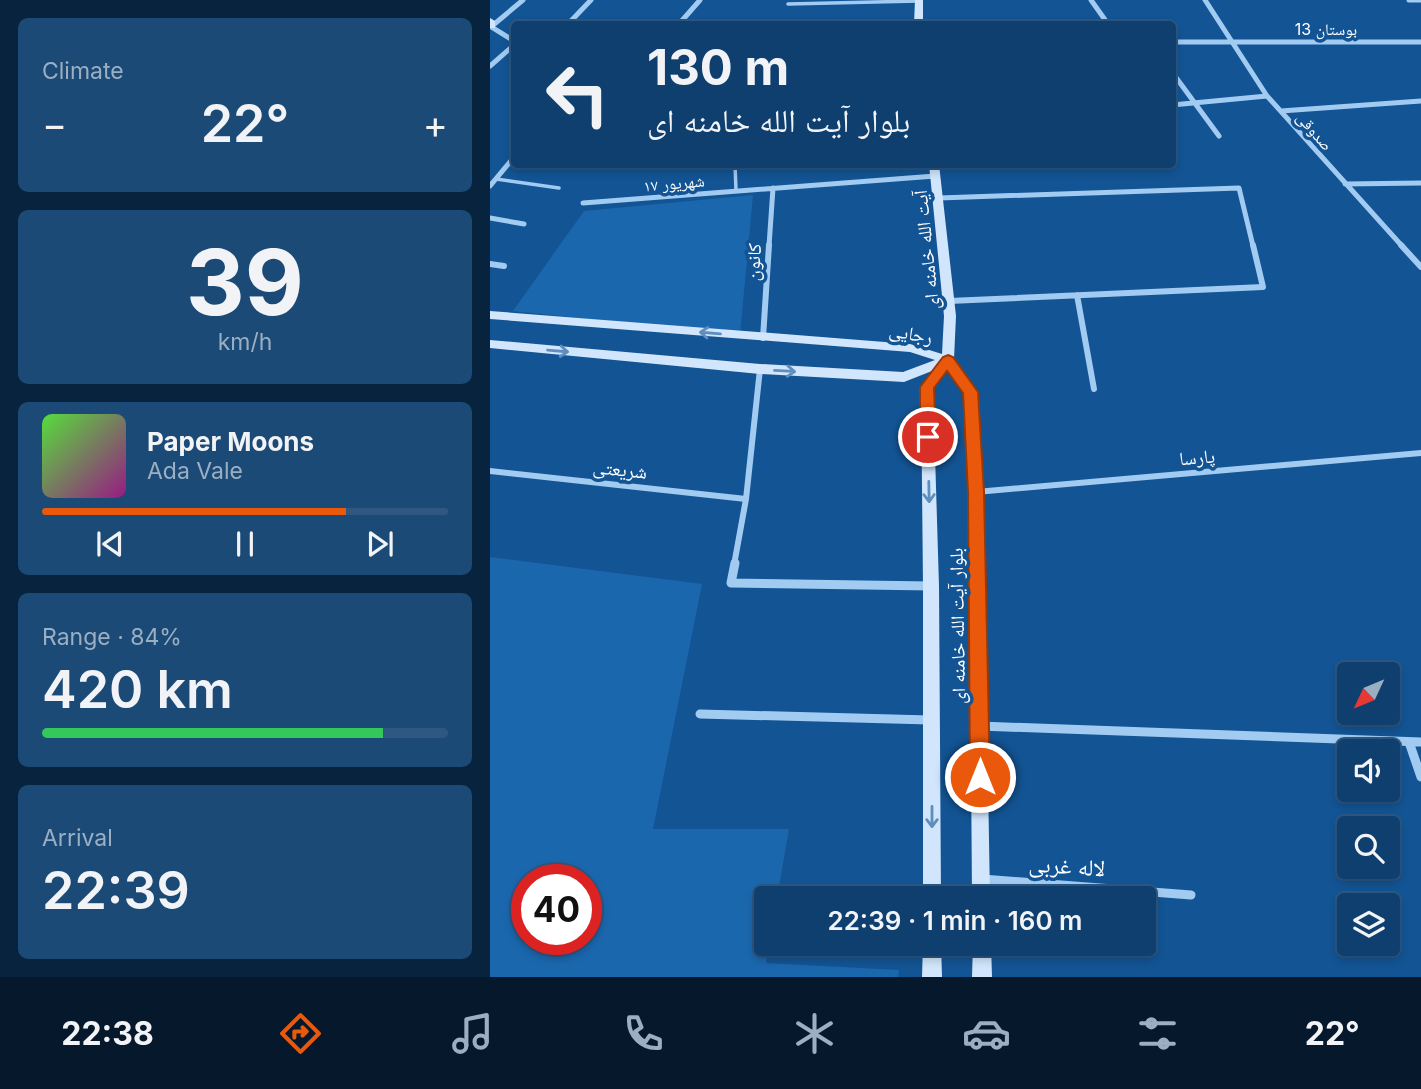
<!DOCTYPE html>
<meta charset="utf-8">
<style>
body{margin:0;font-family:Inter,"Noto Naskh Arabic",sans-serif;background:#1c4a77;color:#f1f3f6;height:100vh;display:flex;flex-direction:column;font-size:26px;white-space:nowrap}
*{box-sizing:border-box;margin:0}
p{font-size:23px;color:#9bafc3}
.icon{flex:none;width:38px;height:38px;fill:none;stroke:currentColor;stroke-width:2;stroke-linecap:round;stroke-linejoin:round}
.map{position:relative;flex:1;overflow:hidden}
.drawer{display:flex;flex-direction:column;gap:18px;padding:18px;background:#08233d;width:490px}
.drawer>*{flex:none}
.top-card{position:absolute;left:21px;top:21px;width:665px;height:147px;border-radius:7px;box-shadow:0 4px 10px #0003,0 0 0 2px #2e5882;background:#0e3f6f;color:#f1f3f6;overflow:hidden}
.needle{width:46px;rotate:226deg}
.controls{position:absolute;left:847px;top:662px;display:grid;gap:14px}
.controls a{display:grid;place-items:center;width:63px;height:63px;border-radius:7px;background:#0e3f6f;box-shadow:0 4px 10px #0003,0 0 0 2px #2e5882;font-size:35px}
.speed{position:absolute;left:21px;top:864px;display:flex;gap:14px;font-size:35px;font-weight:700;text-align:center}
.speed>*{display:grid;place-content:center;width:91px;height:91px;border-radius:50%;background:#0e3f6f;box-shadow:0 4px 10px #0003,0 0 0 2px #2e5882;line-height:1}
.speed .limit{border:10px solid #d22;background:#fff;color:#111}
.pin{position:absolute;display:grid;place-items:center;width:60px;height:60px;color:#fff;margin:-30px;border:4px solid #fff;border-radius:50%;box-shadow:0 2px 7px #0007}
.me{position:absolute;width:77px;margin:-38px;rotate:0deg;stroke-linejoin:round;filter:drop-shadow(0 0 5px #0008)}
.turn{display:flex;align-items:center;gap:24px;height:147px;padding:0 21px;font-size:32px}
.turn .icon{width:91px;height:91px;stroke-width:2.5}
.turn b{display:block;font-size:49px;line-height:60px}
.big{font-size:52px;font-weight:600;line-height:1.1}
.drawer .card{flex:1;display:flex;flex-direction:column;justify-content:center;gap:10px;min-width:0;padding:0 24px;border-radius:10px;background:#1c4a77}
.drawer .dial{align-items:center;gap:0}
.dial b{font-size:91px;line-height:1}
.song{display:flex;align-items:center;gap:21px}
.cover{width:84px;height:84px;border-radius:10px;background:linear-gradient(135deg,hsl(110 70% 55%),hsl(310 70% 35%))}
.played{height:7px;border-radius:4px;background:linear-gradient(90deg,#ea580c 75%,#2e5882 75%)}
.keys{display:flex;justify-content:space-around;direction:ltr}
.heat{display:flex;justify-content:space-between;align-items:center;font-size:38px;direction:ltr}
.charge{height:10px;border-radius:5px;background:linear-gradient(90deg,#34c759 84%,#2e5882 0)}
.trip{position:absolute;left:264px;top:886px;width:402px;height:70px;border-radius:7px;background:#0e3f6f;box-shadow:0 4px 10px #0003,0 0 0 2px #2e5882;font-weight:600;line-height:70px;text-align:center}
.tabs{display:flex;height:112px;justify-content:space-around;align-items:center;background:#06192c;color:#9bafc3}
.tabs .icon{width:49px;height:49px}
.tabs .current{color:#ea580c}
.tabs b{font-size:32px;color:#f1f3f6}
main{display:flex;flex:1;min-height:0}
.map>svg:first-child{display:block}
.green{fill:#1b67ae;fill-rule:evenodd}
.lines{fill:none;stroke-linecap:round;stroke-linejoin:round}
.lane{stroke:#a2cbf2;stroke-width:3.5}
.street-far2{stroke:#a2cbf2;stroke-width:5}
.street-far1{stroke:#a2cbf2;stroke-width:6}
.street{stroke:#a2cbf2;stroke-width:9}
.secondary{fill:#d1e6fc;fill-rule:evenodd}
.oneway{stroke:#5f8ebe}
.route{fill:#ea580c;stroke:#983908;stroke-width:2}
.labels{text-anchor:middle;stroke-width:7;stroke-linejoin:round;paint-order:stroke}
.far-street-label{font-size:16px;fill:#fff;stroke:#135494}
.street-label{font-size:19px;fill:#fff;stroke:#135494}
.near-street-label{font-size:23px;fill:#fff;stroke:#135494}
</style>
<main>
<section class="drawer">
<div class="card"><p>Climate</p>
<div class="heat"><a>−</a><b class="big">22°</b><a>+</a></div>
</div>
<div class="card dial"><b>39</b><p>km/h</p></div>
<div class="card">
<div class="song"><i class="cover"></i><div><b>Paper Moons</b><p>Ada Vale</p></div></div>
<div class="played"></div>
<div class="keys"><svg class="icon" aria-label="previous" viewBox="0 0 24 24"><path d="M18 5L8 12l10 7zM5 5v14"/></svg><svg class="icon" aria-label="pause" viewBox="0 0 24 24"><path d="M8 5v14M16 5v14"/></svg><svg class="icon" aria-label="next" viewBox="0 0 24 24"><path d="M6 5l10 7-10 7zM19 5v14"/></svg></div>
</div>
<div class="card"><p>Range · 84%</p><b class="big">420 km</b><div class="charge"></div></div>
<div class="card"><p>Arrival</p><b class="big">22:39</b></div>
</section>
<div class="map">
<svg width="931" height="977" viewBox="0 0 931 977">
<rect width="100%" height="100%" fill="#135494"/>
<path class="green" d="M 263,195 L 250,335 L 23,311 L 94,211 Z
M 0,557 L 212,584 L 163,829 L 299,829 L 287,898 L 276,898 L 276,943 L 279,943 L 276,963 L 409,970 L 408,977 L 0,977 ZM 37,880 L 96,880 L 96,940 L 37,940 Z"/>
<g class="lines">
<path class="lane" d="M 298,4 L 429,1
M 245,164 L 246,191
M 6,179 L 69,188"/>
<path class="street-far2" d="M 601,0 L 618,24
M 715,0 L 777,96 L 912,246
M 919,0 L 931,0
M 78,24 L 101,0
M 189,24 L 210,0
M 0,26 L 24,41
M 2,26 L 33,0
M 682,42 L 931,42
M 0,66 L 24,45
M 682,72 L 729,136
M 682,105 L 777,96
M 791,111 L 931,101
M 855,184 L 931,183
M 0,186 L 24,157
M 449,198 L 749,188 L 763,246
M 93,203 L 445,176
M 0,218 L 34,224
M 279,246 L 283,188"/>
<path class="street-far1" d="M 911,245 L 931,267
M 0,264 L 14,266
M 587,295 L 604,389
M 459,301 L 773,287 L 763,245
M 273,338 L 279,245
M 0,471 L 256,499
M 486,492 L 931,453
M 244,565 L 256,499 L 270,369"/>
<path class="street" d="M 245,563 L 241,583 L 441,586
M 210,714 L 440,720
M 490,726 L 931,742
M 919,742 L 931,777
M 492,879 L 701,895"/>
<path class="secondary" d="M 425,0 L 433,0 L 433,24 L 424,24 Z
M 0,18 L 5,21 L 5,28 L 0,28 Z
M 439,164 L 449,164 L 466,316 L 464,359 L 487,392 L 493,492 L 500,898 L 482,898 L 479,492 L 475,393 L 458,369 L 443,388 L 449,586 L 451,898 L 433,898 L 433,586 L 431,387 L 442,371 L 414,382 L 270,374 L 0,348 L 0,340 L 270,364 L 413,372 L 445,360 L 420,352 L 0,319 L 0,311 L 420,344 L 452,354 L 454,316 Z
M 433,943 L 451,943 L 452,977 L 432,977 Z
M 483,943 L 501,943 L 502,977 L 482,977 Z"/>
</g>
<defs><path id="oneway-shaft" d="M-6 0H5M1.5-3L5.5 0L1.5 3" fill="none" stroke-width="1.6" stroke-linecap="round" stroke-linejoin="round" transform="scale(1.75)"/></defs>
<g class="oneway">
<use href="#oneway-shaft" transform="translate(220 333) rotate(-175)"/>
<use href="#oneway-shaft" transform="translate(68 351) rotate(5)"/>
<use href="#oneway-shaft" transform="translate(295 371) rotate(3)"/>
<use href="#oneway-shaft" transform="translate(439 492) rotate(89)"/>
<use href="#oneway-shaft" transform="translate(442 817) rotate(90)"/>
</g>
<path class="route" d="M 458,355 L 463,357 L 488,392 L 494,492 L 500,777 L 497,783 L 490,786 L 483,783 L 480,777 L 478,492 L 473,393 L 457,371 L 444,388 L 446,437 L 438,443 L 430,437 L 430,387 L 453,357 Z"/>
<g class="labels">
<g class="far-street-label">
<text x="836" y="35">بوستان 13</text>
<text transform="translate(825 131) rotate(49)" y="6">صدوقی</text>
<text transform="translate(184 183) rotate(-5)" y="6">۱۷ شهریور</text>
</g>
<g class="street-label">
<text transform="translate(436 250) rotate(-96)" y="7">آیت الله خامنه ای</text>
<text transform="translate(263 262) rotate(-86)" y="7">کانون</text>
<text transform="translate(421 333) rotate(11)" y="7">رجایی</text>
<text transform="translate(707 457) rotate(-5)" y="7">پارسا</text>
<text transform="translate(130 469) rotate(6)" y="7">شریعتی</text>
<text transform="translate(467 626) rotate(-91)" y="7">بلوار آیت الله خامنه ای</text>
</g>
<g class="near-street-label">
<text transform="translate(577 866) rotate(4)" y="8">لاله غربی</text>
</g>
</g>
</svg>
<div class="controls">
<a><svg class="needle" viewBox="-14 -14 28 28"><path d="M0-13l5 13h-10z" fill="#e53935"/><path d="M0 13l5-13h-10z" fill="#9bafc3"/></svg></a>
<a><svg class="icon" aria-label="sound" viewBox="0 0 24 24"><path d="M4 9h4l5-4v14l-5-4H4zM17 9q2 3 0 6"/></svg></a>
<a><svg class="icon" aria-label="search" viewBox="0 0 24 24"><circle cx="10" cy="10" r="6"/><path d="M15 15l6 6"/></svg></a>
<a><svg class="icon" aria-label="layers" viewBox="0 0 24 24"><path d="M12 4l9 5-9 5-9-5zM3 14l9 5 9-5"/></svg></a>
</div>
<div class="speed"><div class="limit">40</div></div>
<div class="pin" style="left:438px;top:437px;background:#d93025"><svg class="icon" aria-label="arrive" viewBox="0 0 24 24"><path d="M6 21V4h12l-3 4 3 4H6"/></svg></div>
<svg class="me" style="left:490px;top:777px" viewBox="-20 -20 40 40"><circle r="17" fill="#ea580c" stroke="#fff" stroke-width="3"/><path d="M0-11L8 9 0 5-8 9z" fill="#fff"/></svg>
<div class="trip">22:39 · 1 min · 160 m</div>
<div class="top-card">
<div class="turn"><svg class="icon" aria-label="left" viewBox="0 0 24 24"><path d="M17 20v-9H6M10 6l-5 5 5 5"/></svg><div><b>130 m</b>بلوار آیت الله خامنه ای</div></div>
</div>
</div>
</main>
<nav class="tabs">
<b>22:38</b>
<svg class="icon current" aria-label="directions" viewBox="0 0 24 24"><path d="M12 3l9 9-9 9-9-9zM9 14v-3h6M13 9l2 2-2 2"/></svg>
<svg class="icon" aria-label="music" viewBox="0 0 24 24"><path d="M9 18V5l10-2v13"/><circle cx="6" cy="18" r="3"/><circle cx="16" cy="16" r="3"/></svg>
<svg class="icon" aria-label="phone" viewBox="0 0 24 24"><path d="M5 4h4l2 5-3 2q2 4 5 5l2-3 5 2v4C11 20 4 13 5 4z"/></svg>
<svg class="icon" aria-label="climate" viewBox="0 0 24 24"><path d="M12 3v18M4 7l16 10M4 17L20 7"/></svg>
<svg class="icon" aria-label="car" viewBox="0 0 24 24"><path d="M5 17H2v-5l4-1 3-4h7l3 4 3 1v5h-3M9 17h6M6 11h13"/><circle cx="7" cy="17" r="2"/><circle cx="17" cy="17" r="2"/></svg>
<svg class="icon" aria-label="filters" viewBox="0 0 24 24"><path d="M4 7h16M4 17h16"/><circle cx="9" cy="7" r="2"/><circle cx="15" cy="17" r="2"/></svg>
<b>22°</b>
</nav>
